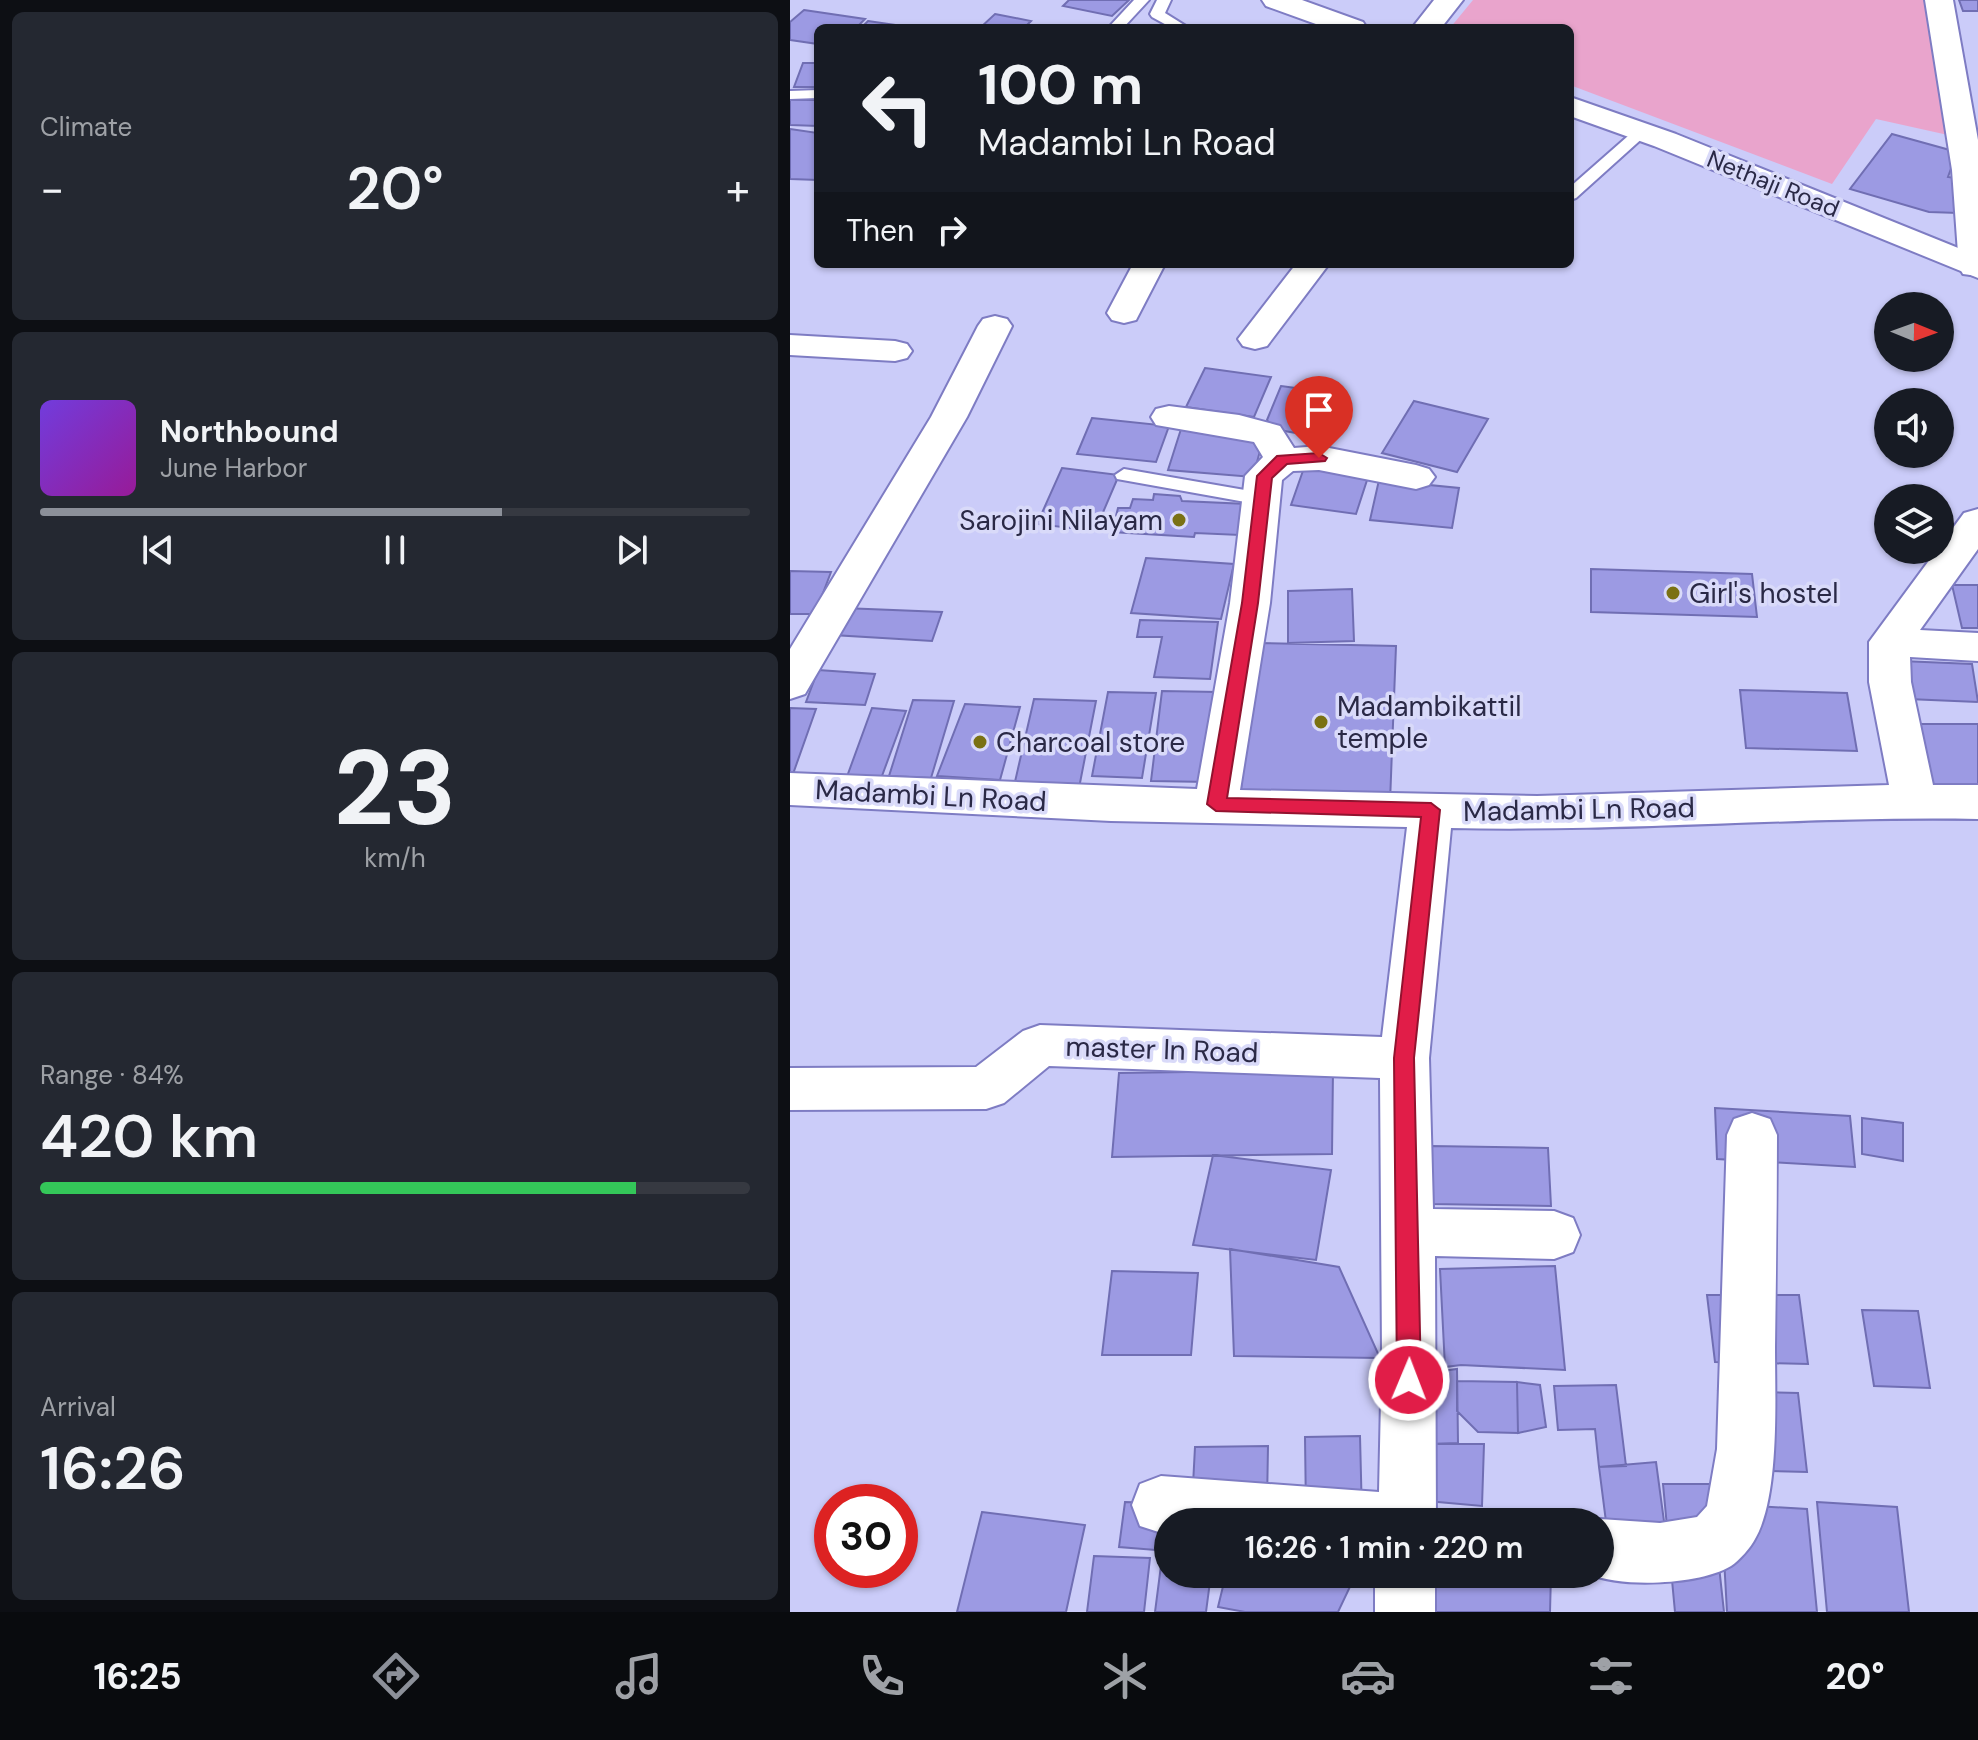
<!DOCTYPE html>
<meta charset="utf-8">
<style>
body{margin:0;font-family:"DM Sans",sans-serif;background:#242831;color:#f1f3f6;height:100vh;display:flex;flex-direction:column;font-size:30px;white-space:nowrap}
*{box-sizing:border-box;margin:0}
p{font-size:26px;color:#9ea1a6}
.icon{flex:none;width:44px;height:44px;fill:none;stroke:currentColor;stroke-width:2;stroke-linecap:round;stroke-linejoin:round}
.map{position:relative;flex:1;overflow:hidden}
.drawer{display:flex;flex-direction:column;gap:12px;padding:12px;background:#0d0f14;width:790px}
.drawer>*{flex:none}
.top-card{position:absolute;left:24px;top:24px;width:760px;height:244px;border-radius:12px;box-shadow:0 2px 6px #0004;background:#171b24;color:#f1f3f6;overflow:hidden}
.needle{width:52px;rotate:91deg}
.buttons{position:absolute;left:1084px;top:292px;display:grid;gap:16px}
.buttons a{display:grid;place-items:center;width:80px;height:80px;border-radius:50%;background:#171b24;box-shadow:0 2px 6px #0004;font-size:40px}
.speed{position:absolute;left:24px;top:1484px;display:flex;gap:16px;font-size:40px;font-weight:700;text-align:center}
.speed>*{display:grid;place-content:center;width:104px;height:104px;border-radius:50%;background:#171b24;box-shadow:0 2px 6px #0004;line-height:1}
.speed .limit{border:12px solid #d22;background:#fff;color:#111}
.pin{position:absolute;display:grid;place-items:center;width:68px;height:68px;color:#fff;margin:-82px -34px;border-radius:50% 50% 50% 0;rotate:-45deg;box-shadow:0 0 8px #0007}
.pin .icon{rotate:45deg}
.me{position:absolute;width:88px;margin:-44px;rotate:1deg;stroke-linejoin:round;filter:drop-shadow(0 0 6px #0008)}
.turn{display:flex;align-items:center;gap:28px;height:168px;padding:0 32px;font-size:36px}
.turn .icon{width:104px;height:104px;stroke-width:2.5}
.turn b{display:block;font-size:56px;line-height:68px}
.then{display:flex;align-items:center;height:76px;padding:0 32px;background:#0003;gap:16px;font-size:30px}
.big{font-size:60px;font-weight:600;line-height:1.1}
.drawer .widget{flex:1;display:flex;flex-direction:column;justify-content:center;gap:12px;min-width:0;padding:0 28px;border-radius:12px;background:#242831}
.drawer .dial{align-items:center;gap:0}
.dial b{font-size:104px;line-height:1}
.song{display:flex;align-items:center;gap:24px}
.cover{width:96px;height:96px;border-radius:12px;background:linear-gradient(135deg,hsl(260 70% 55%),hsl(300 70% 35%))}
.played{height:8px;border-radius:4px;background:linear-gradient(90deg,#8c9099 65%,#363941 65%)}
.keys{display:flex;justify-content:space-around;direction:ltr}
.heat{display:flex;justify-content:space-between;align-items:center;font-size:44px;direction:ltr}
.charge{height:12px;border-radius:6px;background:linear-gradient(90deg,#34c759 84%,#363941 0)}
.trip{position:absolute;left:364px;top:1508px;width:460px;height:80px;border-radius:40px;background:#171b24;box-shadow:0 2px 6px #0004;font-weight:600;line-height:80px;text-align:center}
.dock{display:flex;height:128px;justify-content:space-around;align-items:center;background:#090b0e;color:#9ea1a6}
.dock .icon{width:56px;height:56px}
.dock .on{color:#8c9099}
.dock b{font-size:36px;color:#f1f3f6}
main{display:flex;flex:1;min-height:0}
.map>svg:first-child{display:block}
.green{fill:#e9a4cc}
.building{fill:#9c9ae3;stroke:#706eb3;stroke-width:2}
.lines{fill:none;stroke-linecap:round;stroke-linejoin:round}
.lane-casing{stroke:#7e7cc3;stroke-width:4}
.street-casing{stroke:#7e7cc3;stroke-width:4}
.secondary-casing{stroke:#7e7cc3;stroke-width:4}
.lane{fill:#fff;fill-rule:evenodd}
.street{fill:#fff;fill-rule:evenodd}
.secondary{fill:#fff;fill-rule:evenodd}
.route{fill:#e11d48;stroke:#92132f;stroke-width:2}
.poi-dot{fill:#7a7113;stroke:#d9daf9;stroke-width:3}
.labels{text-anchor:middle;stroke-width:7;stroke-linejoin:round;paint-order:stroke}
.far-street-label{font-size:24px;fill:#2a2946;stroke:#d9daf9}
.poi-label{font-size:28px;fill:#2a2946;stroke:#d9daf9;text-anchor:start}
.street-label{font-size:28px;fill:#2a2946;stroke:#d9daf9}
</style>
<main>
<section class="drawer">
<div class="widget"><p>Climate</p>
<div class="heat"><a>−</a><b class="big">20°</b><a>+</a></div>
</div>
<div class="widget">
<div class="song"><i class="cover"></i><div><b>Northbound</b><p>June Harbor</p></div></div>
<div class="played"></div>
<div class="keys"><svg class="icon" aria-label="previous" viewBox="0 0 24 24"><path d="M18 5L8 12l10 7zM5 5v14"/></svg><svg class="icon" aria-label="pause" viewBox="0 0 24 24"><path d="M8 5v14M16 5v14"/></svg><svg class="icon" aria-label="next" viewBox="0 0 24 24"><path d="M6 5l10 7-10 7zM19 5v14"/></svg></div>
</div>
<div class="widget dial"><b>23</b><p>km/h</p></div>
<div class="widget"><p>Range · 84%</p><b class="big">420 km</b><div class="charge"></div></div>
<div class="widget"><p>Arrival</p><b class="big">16:26</b></div>
</section>
<div class="map">
<svg width="1188" height="1612" viewBox="0 0 1188 1612">
<rect width="100%" height="100%" fill="#cbccf9"/>
<path class="green" d="M 683,0 L 1137,0 L 1158,135 L 1086,119 L 1042,184 L 780,85 L 780,28 L 660,28 Z"/>
<path class="building" d="M 279,0 L 339,0 L 322,16 L 273,6 Z
M 1169,0 L 1188,0 L 1188,11 L 1173,11 Z
M 14,10 L 75,19 L 66,28 L 28,28 L 28,44 L 0,40 L 0,22 Z
M 205,14 L 241,21 L 234,28 L 190,28 Z
M 78,21 L 126,28 L 71,28 Z
M 13,63 L 28,63 L 28,87 L 4,87 Z
M 0,100 L 28,100 L 28,126 L 0,125 Z
M 0,129 L 28,133 L 28,180 L 0,179 Z
M 1102,134 L 1167,152 L 1158,177 L 1171,179 L 1168,213 L 1139,212 L 1060,189 Z
M 415,368 L 481,377 L 464,417 L 396,407 Z
M 491,386 L 557,395 L 543,432 L 529,437 L 483,429 L 477,420 Z
M 624,401 L 698,419 L 667,472 L 592,453 Z
M 302,418 L 379,426 L 366,462 L 287,454 Z
M 391,429 L 474,436 L 463,477 L 378,470 Z
M 515,465 L 579,474 L 566,514 L 501,505 Z
M 272,468 L 329,475 L 305,531 L 247,524 Z
M 589,480 L 669,488 L 662,528 L 580,520 Z
M 364,494 L 390,496 L 392,501 L 457,504 L 450,535 L 405,533 L 404,537 L 322,532 L 328,508 L 340,508 L 343,499 L 363,500 Z
M 356,558 L 444,564 L 431,619 L 341,613 Z
M 801,569 L 962,574 L 967,617 L 801,612 Z
M 0,571 L 41,572 L 25,614 L 0,614 Z
M 1162,585 L 1188,585 L 1188,628 L 1172,628 Z
M 562,589 L 564,641 L 498,643 L 498,591 Z
M 53,608 L 152,612 L 142,641 L 43,635 Z
M 350,620 L 428,622 L 420,679 L 364,677 L 372,637 L 347,637 Z
M 467,643 L 606,646 L 600,802 L 450,798 Z
M 1111,661 L 1182,664 L 1188,702 L 1118,699 Z
M 28,670 L 85,674 L 75,705 L 16,702 Z
M 950,690 L 1057,693 L 1067,751 L 956,748 Z
M 372,691 L 428,692 L 419,782 L 361,781 Z
M 318,692 L 366,693 L 352,778 L 302,776 Z
M 244,699 L 306,701 L 289,788 L 224,786 Z
M 123,700 L 164,701 L 141,778 L 99,776 Z
M 175,704 L 230,707 L 210,780 L 147,776 Z
M 0,708 L 26,709 L 3,774 L 0,774 Z
M 82,708 L 116,711 L 89,784 L 55,782 Z
M 1122,724 L 1188,724 L 1188,793 L 1136,791 Z
M 543,1070 L 542,1154 L 322,1157 L 329,1073 Z
M 925,1108 L 1060,1116 L 1065,1167 L 927,1159 Z
M 1072,1118 L 1113,1123 L 1113,1161 L 1072,1154 Z
M 641,1146 L 758,1148 L 761,1206 L 641,1204 Z
M 423,1155 L 541,1170 L 526,1260 L 403,1245 Z
M 440,1249 L 549,1267 L 590,1358 L 444,1356 Z
M 765,1266 L 775,1370 L 671,1365 L 655,1367 L 650,1269 Z
M 322,1271 L 408,1273 L 401,1355 L 312,1355 Z
M 917,1295 L 1009,1295 L 1018,1364 L 925,1362 Z
M 1072,1310 L 1128,1311 L 1140,1388 L 1084,1386 Z
M 667,1369 L 668,1443 L 637,1444 L 630,1374 Z
M 667,1381 L 727,1382 L 728,1433 L 688,1432 L 667,1411 Z
M 727,1382 L 750,1385 L 756,1427 L 728,1433 Z
M 826,1385 L 836,1466 L 809,1467 L 805,1429 L 768,1430 L 764,1386 Z
M 928,1391 L 1008,1393 L 1017,1472 L 936,1470 Z
M 570,1436 L 572,1516 L 516,1513 L 515,1437 Z
M 637,1444 L 694,1444 L 692,1506 L 637,1501 Z
M 478,1446 L 477,1503 L 402,1504 L 405,1447 Z
M 866,1462 L 878,1551 L 820,1553 L 809,1467 Z
M 873,1484 L 920,1484 L 934,1612 L 885,1612 Z
M 335,1502 L 402,1504 L 439,1522 L 378,1522 L 378,1551 L 329,1547 Z
M 1027,1502 L 1107,1507 L 1119,1612 L 1037,1612 Z
M 931,1504 L 1017,1509 L 1027,1612 L 937,1612 Z
M 192,1512 L 295,1525 L 276,1612 L 167,1612 Z
M 373,1550 L 378,1551 L 378,1574 L 421,1574 L 416,1612 L 365,1612 Z
M 304,1556 L 360,1558 L 354,1612 L 297,1612 Z
M 436,1574 L 566,1574 L 548,1612 L 455,1612 L 428,1607 Z
M 631,1574 L 761,1574 L 760,1612 L 628,1612 Z"/>
<g class="lines">
<defs>
<path id="lane" d="M 344,0 L 359,0 L 333,28 L 318,28 Z
M 367,0 L 381,0 L 375,13 L 399,28 L 382,28 L 362,17 L 360,14 Z
M 28,90 L 28,98 L 0,99 L 0,91 Z
M 851,127 L 856,129 L 856,135 L 786,198 L 780,200 L 780,187 L 846,129 Z
M 334,469 L 472,493 L 481,499 L 472,505 L 327,479 L 325,475 Z"/>
<path id="street" d="M 644,0 L 673,0 L 651,28 L 622,28 Z
M 1135,0 L 1163,0 L 1188,140 L 1188,276 L 1173,274 L 1169,267 L 1162,170 Z
M 343,264 L 375,264 L 346,320 L 334,323 L 322,320 L 317,313 Z
M 506,264 L 539,264 L 477,346 L 465,349 L 453,346 L 448,339 Z
M 205,316 L 217,319 L 222,326 L 177,417 L 15,694 L 0,699 L 0,649 L 141,417 L 188,326 L 193,319 Z
M 0,335 L 105,341 L 117,344 L 122,351 L 117,358 L 105,361 L 0,355 Z
M 379,406 L 449,415 L 490,426 L 504,448 L 529,446 L 626,465 L 639,469 L 645,477 L 639,485 L 626,489 L 529,470 L 503,471 L 492,480 L 480,603 L 450,790 L 747,796 L 1099,785 L 1079,682 L 1079,642 L 1174,513 L 1188,509 L 1188,549 L 1130,630 L 1188,633 L 1188,661 L 1120,657 L 1121,682 L 1143,785 L 1188,785 L 1188,819 C 1012,816 837,832 661,828 L 639,1058 L 643,1209 L 764,1211 L 783,1218 L 790,1235 L 783,1252 L 764,1259 L 645,1256 L 646,1522 L 378,1522 L 378,1535 L 350,1526 L 342,1505 L 350,1484 L 371,1476 L 589,1492 L 592,1354 L 590,1078 L 259,1066 L 214,1103 L 196,1109 L 0,1110 L 0,1068 L 186,1067 L 233,1031 L 250,1025 L 592,1037 L 617,827 L 321,821 L 0,805 L 0,773 L 407,789 L 440,603 L 455,476 L 473,457 L 464,442 L 366,425 L 361,417 L 366,409 Z
M 962,1113 L 980,1119 L 987,1135 C 987,1206 986,1277 985,1347 C 985,1398 990,1496 965,1539 C 961,1547 949,1561 941,1566 C 909,1585 833,1588 799,1574 L 810,1574 L 810,1522 L 804,1522 L 810,1519 L 870,1523 L 907,1517 L 917,1506 L 927,1449 L 937,1135 L 944,1119 Z
M 585,1574 L 645,1574 L 645,1612 L 585,1612 Z"/>
<path id="secondary" d="M 472,0 L 512,0 L 573,22 L 577,28 L 537,28 L 476,6 Z
M 780,97 L 886,134 L 1188,256 L 1188,278 L 864,146 L 780,116 Z"/>
</defs>
<use href="#lane" class="lane-casing"/>
<use href="#street" class="street-casing"/>
<use href="#secondary" class="secondary-casing"/>
<use href="#lane" class="lane"/>
<use href="#street" class="street"/>
<use href="#secondary" class="secondary"/>
</g>
<path class="route" d="M 529,453 L 537,458 L 535,461 L 497,464 L 482,478 L 468,603 L 437,798 L 641,803 L 650,810 L 624,1058 L 631,1380 L 627,1388 L 619,1391 L 611,1388 L 607,1380 L 604,1058 L 631,817 L 426,811 L 417,804 L 452,603 L 467,476 L 487,456 Z"/>
<g class="poi-dot">
<circle cx="389" cy="520" r="8"/>
<circle cx="883" cy="593" r="8"/>
<circle cx="531" cy="722" r="8"/>
<circle cx="190" cy="742" r="8"/>
</g>
<g class="labels">
<g class="far-street-label">
<text transform="translate(983 184) rotate(22)" y="8">Nethaji Road</text>
</g>
<g class="poi-label">
<text x="373" y="530" text-anchor="end">Sarojini Nilayam</text>
<text x="899" y="603">Girl's hostel</text>
<text x="547" y="716">Madambikattil<tspan x="547" dy="32">temple</tspan></text>
<text x="206" y="752">Charcoal store</text>
</g>
<g class="street-label">
<text transform="translate(141 795) rotate(3)" y="10">Madambi Ln Road</text>
<text transform="translate(789 809) rotate(-1)" y="10">Madambi Ln Road</text>
<text transform="translate(372 1049) rotate(2)" y="10">master ln Road</text>
</g>
</g>
</svg>
<div class="buttons">
<a><svg class="needle" viewBox="-14 -14 28 28"><path d="M0-13l5 13h-10z" fill="#e53935"/><path d="M0 13l5-13h-10z" fill="#9ea1a6"/></svg></a>
<a><svg class="icon" aria-label="sound" viewBox="0 0 24 24"><path d="M4 9h4l5-4v14l-5-4H4zM17 9q2 3 0 6"/></svg></a>
<a><svg class="icon" aria-label="layers" viewBox="0 0 24 24"><path d="M12 4l9 5-9 5-9-5zM3 14l9 5 9-5"/></svg></a>
</div>
<div class="speed"><div class="limit">30</div></div>
<div class="pin" style="left:529px;top:458px;background:#d93025"><svg class="icon" aria-label="arrive" viewBox="0 0 24 24"><path d="M6 21V4h12l-3 4 3 4H6"/></svg></div>
<svg class="me" style="left:619px;top:1380px" viewBox="-20 -20 40 40"><circle r="17" fill="#e11d48" stroke="#fff" stroke-width="3"/><path d="M0-11L8 9 0 5-8 9z" fill="#fff"/></svg>
<div class="trip">16:26 · 1 min · 220 m</div>
<div class="top-card">
<div class="turn"><svg class="icon" aria-label="left" viewBox="0 0 24 24"><path d="M17 20v-9H6M10 6l-5 5 5 5"/></svg><div><b>100 m</b>Madambi Ln Road</div></div>
<div class="then">Then<svg class="icon" aria-label="right" viewBox="0 0 24 24"><path d="M7 20v-9h11M14 6l5 5-5 5"/></svg></div>
</div>
</div>
</main>
<nav class="dock">
<b>16:25</b>
<svg class="icon on" aria-label="directions" viewBox="0 0 24 24"><path d="M12 3l9 9-9 9-9-9zM9 14v-3h6M13 9l2 2-2 2"/></svg>
<svg class="icon" aria-label="music" viewBox="0 0 24 24"><path d="M9 18V5l10-2v13"/><circle cx="6" cy="18" r="3"/><circle cx="16" cy="16" r="3"/></svg>
<svg class="icon" aria-label="phone" viewBox="0 0 24 24"><path d="M5 4h4l2 5-3 2q2 4 5 5l2-3 5 2v4C11 20 4 13 5 4z"/></svg>
<svg class="icon" aria-label="climate" viewBox="0 0 24 24"><path d="M12 3v18M4 7l16 10M4 17L20 7"/></svg>
<svg class="icon" aria-label="car" viewBox="0 0 24 24"><path d="M5 17H2v-5l4-1 3-4h7l3 4 3 1v5h-3M9 17h6M6 11h13"/><circle cx="7" cy="17" r="2"/><circle cx="17" cy="17" r="2"/></svg>
<svg class="icon" aria-label="filters" viewBox="0 0 24 24"><path d="M4 7h16M4 17h16"/><circle cx="9" cy="7" r="2"/><circle cx="15" cy="17" r="2"/></svg>
<b>20°</b>
</nav>
